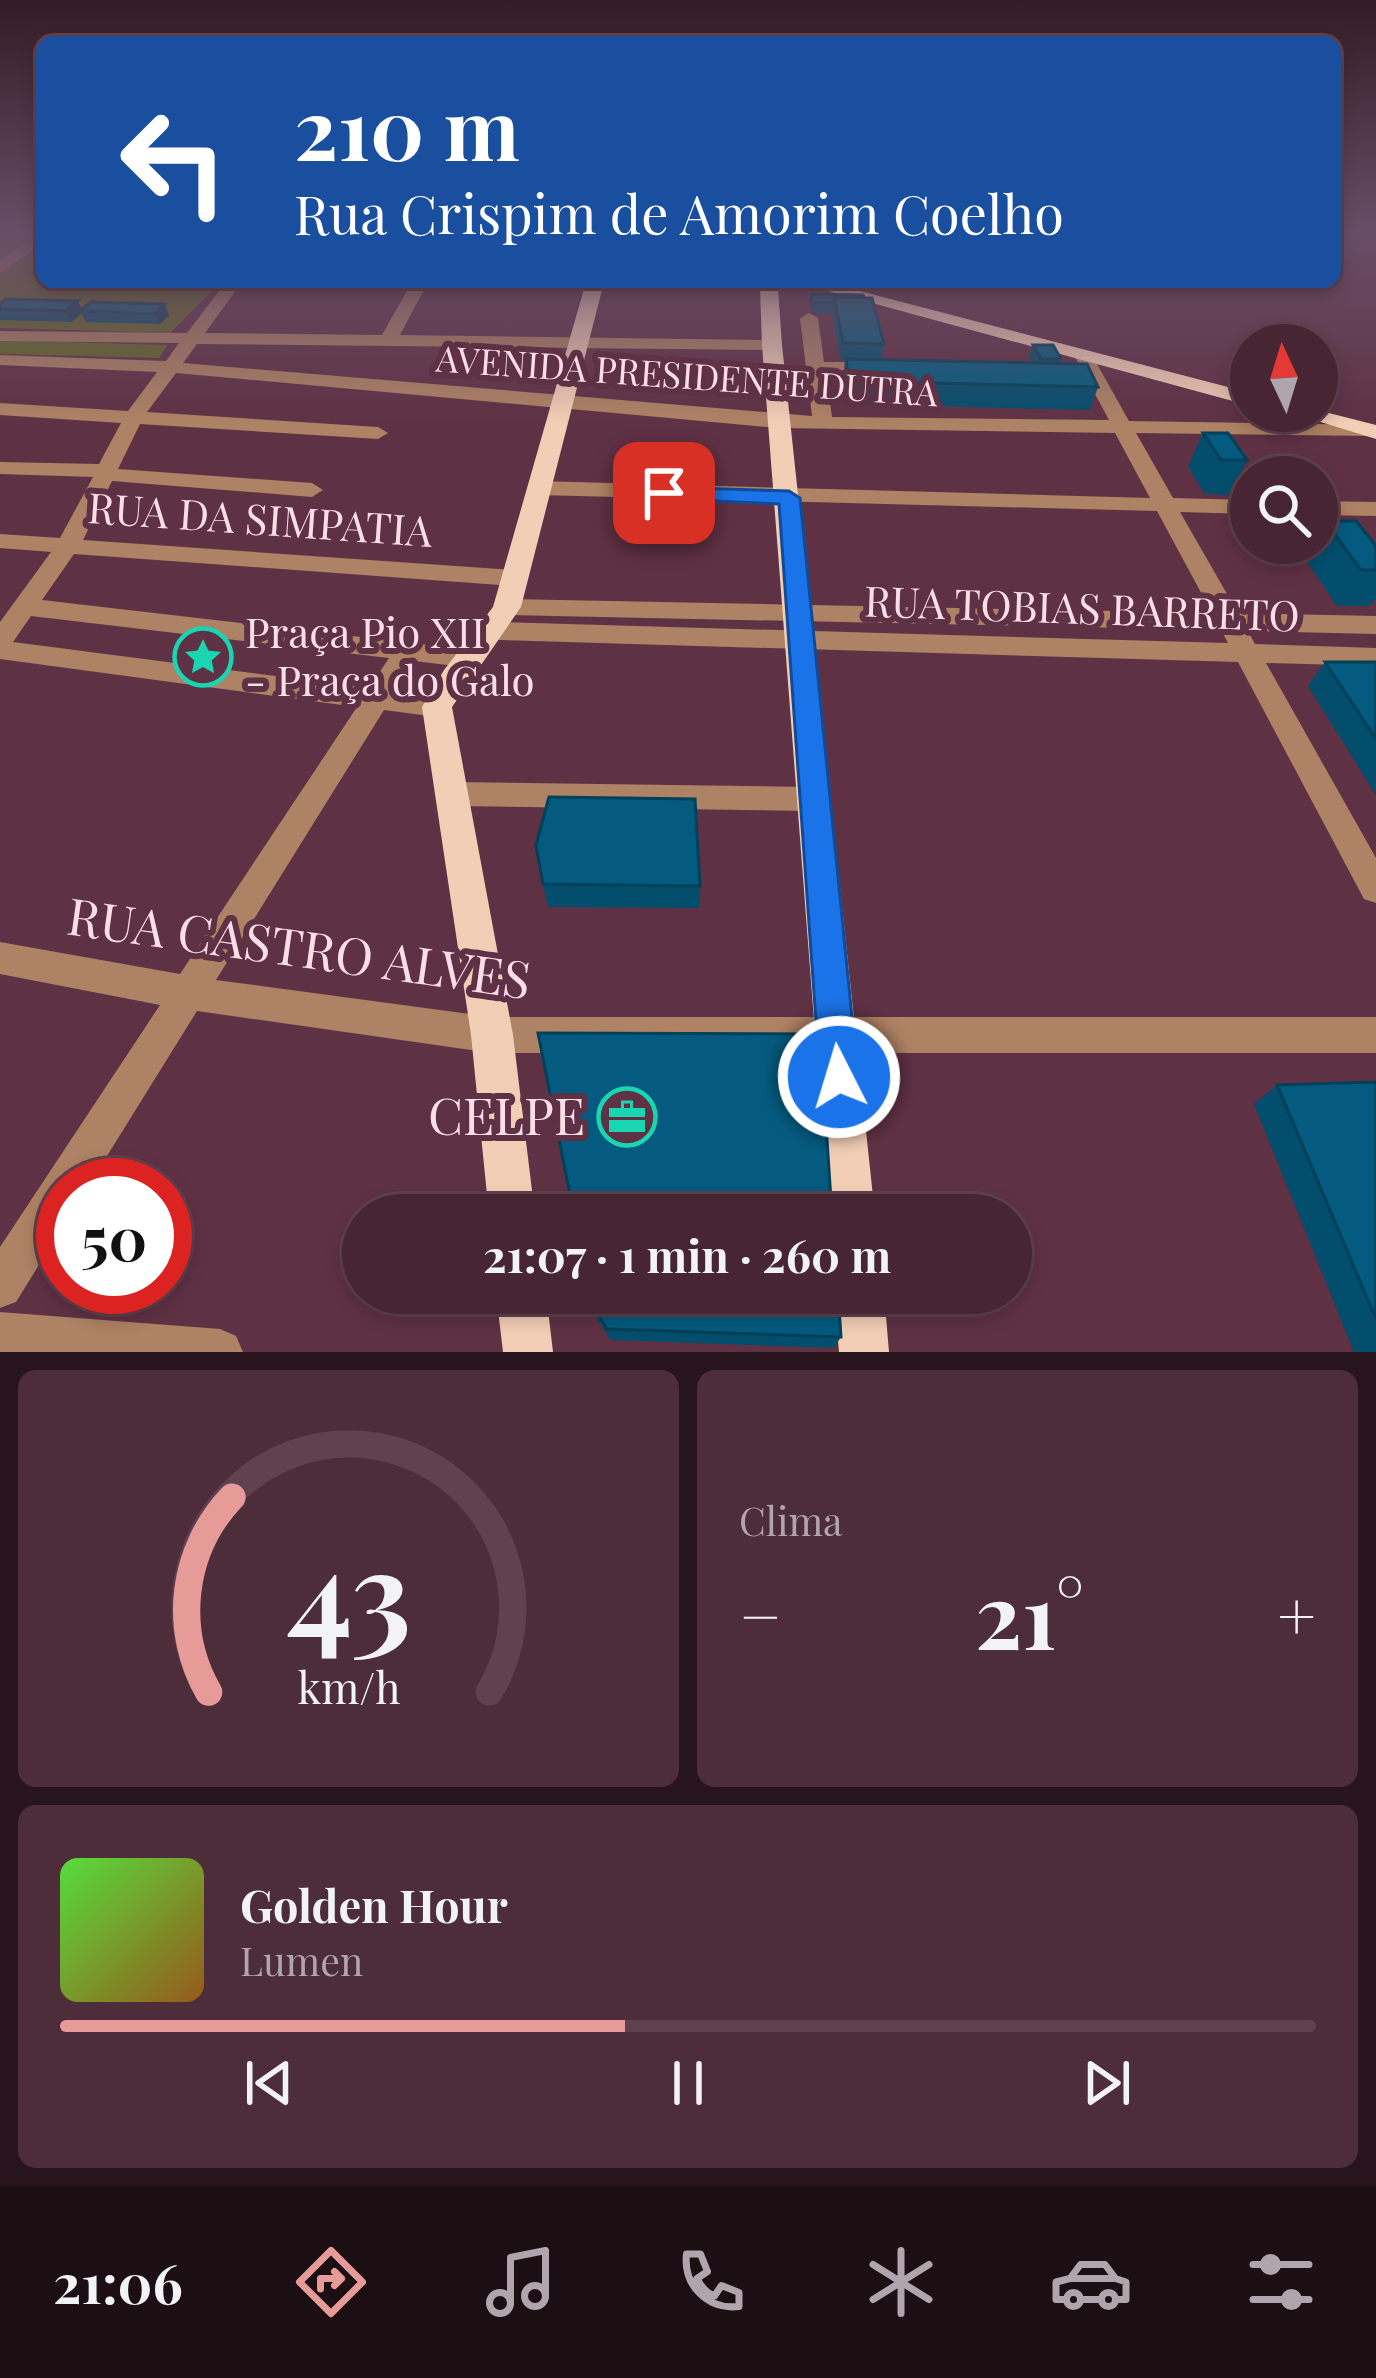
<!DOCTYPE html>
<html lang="pt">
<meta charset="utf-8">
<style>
body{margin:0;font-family:"Playfair Display",serif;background:#4e2d3b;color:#f1f3f6;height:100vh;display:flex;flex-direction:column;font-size:45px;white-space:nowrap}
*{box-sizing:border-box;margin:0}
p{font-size:39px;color:#b0a5ac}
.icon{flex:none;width:66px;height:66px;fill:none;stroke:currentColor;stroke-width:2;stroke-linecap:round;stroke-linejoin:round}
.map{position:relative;height:1352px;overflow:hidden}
.sheet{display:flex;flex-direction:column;gap:18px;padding:18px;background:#27141c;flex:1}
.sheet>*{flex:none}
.guide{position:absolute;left:36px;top:36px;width:1305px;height:252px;border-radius:18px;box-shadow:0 6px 18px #0003,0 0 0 3px #5f424e;background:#1a4fa0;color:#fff;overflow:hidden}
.needle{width:78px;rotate:356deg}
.controls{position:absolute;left:1230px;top:324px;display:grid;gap:24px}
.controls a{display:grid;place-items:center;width:108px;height:108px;border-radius:50%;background:#472533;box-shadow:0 6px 18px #0003,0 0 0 3px #5f424e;font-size:60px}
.speed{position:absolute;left:36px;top:1158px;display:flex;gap:24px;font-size:60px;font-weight:700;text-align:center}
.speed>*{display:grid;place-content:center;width:156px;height:156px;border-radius:50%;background:#472533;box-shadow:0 6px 18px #0003,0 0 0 3px #5f424e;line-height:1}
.speed .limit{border:18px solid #d22;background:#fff;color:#111}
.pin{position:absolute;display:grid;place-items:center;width:102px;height:102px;color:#fff;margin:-51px;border-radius:24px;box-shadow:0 6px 18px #0006}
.me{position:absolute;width:132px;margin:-66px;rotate:355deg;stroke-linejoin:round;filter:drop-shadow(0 0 9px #0008)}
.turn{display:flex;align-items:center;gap:42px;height:252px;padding:0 60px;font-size:54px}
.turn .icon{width:156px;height:156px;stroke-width:2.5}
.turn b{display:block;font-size:84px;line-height:102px}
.big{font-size:90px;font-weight:700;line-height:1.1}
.sheet .tile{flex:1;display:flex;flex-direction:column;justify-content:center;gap:18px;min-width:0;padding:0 42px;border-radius:18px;background:#4e2d3b}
.sheet .dial{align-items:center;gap:0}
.dial svg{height:312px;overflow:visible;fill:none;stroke:#5f424e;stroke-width:7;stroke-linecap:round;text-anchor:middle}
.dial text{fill:#f1f3f6;stroke:none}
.song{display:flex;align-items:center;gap:36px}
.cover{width:144px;height:144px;border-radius:18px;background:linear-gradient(135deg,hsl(110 70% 55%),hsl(30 70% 35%))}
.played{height:12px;border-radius:6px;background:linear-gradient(90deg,#e69b98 45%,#5f424e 45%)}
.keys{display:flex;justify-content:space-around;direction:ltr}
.heat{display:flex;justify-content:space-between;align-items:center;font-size:66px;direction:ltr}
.sheet .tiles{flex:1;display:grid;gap:18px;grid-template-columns:1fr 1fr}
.tile:last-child{grid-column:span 2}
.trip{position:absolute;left:342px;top:1194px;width:690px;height:120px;border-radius:60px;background:#472533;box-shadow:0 6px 18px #0003,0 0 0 3px #5f424e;font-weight:700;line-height:120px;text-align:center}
.tabs{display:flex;height:192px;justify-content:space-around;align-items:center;background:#1c0f14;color:#b0a5ac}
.tabs .icon{width:84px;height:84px}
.tabs .current{color:#e69b98}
.tabs b{font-size:54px;color:#f1f3f6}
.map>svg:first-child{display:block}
.green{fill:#626926}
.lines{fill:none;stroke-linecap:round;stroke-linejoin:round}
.minor{fill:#ae8264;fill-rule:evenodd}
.major{fill:#f3ceb6;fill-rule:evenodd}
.wall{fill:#034e6d}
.shaded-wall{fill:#034059}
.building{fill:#045b7f;stroke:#034059;stroke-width:3}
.route{fill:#1a73e8;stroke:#114b97;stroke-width:3}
.labels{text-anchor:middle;stroke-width:12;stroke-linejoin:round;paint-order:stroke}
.far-street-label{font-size:36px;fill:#fbdee8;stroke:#5f3144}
.street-label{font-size:42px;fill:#fbdee8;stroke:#5f3144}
.poi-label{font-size:42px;fill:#fbdee8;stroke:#5f3144;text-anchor:start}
.near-street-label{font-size:51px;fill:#fbdee8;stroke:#5f3144}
.near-poi-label{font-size:51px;fill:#fbdee8;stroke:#5f3144;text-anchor:end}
</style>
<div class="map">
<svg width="1376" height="1352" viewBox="0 0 1376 1352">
<rect width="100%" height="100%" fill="#5f3144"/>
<path class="green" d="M 0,235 L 42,235 L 42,282 L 221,282 L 170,333 L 0,328 Z
M 0,340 L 166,345 L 167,346 L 159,358 L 0,354 Z"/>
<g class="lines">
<path class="minor" d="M 35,235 L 42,235 L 42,244 L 0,273 L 0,261 Z
M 226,282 L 242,282 L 205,333 L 382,335 L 412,282 L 428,282 L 400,335 L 772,340 L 781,345 L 772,350 L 197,344 L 183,363 L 812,416 L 800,318 L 809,313 L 818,318 L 824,362 L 877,362 L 886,368 L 877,374 L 826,373 L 832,417 L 1109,420 L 1075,357 L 1084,352 L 1093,357 L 1129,421 L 1376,425 L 1376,435 L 1371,436 L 1136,433 L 1173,498 L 1251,500 L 1251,514 L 1180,512 L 1238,613 L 1376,616 L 1376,634 L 1248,631 L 1255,644 L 1376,648 L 1376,666 L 1266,663 L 1376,858 L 1376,903 L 1364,899 L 1238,662 L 498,640 L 485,631 L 498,622 L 1228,643 L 1221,630 L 507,615 L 494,607 L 507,599 L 1212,613 L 1157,511 L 538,495 L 527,488 L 538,481 L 1150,498 L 1115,433 L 779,428 L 176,373 L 147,412 L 378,427 L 388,433 L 378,439 L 140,424 L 118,469 L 312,483 L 323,490 L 312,497 L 112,481 L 83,540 L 514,570 L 526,578 L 514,586 L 74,554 L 42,600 L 464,649 L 477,658 L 464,667 L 414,661 L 395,691 L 447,700 L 451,707 L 447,714 L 437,717 L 384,710 L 216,980 L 492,1017 L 1376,1017 L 1376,1053 L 492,1053 L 197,1011 L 89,1185 L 63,1185 L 63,1226 L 16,1302 L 0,1308 L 0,1247 L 160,1005 L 0,974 L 0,942 L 180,974 L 357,707 L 0,659 L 0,622 L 51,552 L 0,548 L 0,534 L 60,538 L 93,477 L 0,474 L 0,462 L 99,464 L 121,423 L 0,415 L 0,403 L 128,411 L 157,372 L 0,365 L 0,355 L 166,361 L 179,343 L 0,341 L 0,331 L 187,333 ZM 31,616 L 389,658 L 369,688 L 13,642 Z
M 1317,501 L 1376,502 L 1376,516 L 1317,515 Z
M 454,782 L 811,787 L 822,790 L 826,799 L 822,808 L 811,811 L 454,806 L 443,803 L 439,794 L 443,785 Z
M 0,1312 L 220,1329 L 236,1336 L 243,1352 L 0,1352 Z"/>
<path class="major" d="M 586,282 L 604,282 L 521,607 L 452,707 L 513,1035 L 535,1215 L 489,1215 L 471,1035 L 422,707 L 444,670 L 493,607 Z
M 765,282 L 784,282 L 778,289 L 782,345 L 875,1215 L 829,1215 L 762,345 L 760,288 Z
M 795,282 L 825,282 L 1251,393 L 1251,406 Z
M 1317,410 L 1376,425 L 1376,439 L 1285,411 Z
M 496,1293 L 546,1293 L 553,1352 L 503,1352 Z
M 834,1293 L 884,1293 L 889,1352 L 839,1352 Z"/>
</g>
<path class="wall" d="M 811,294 L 863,295 L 884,344 L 881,360 L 1033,363 L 1029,357 L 1033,345 L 1061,359 L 1060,364 L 1098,387 L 1090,410 L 846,404 L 843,381 L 845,360 L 841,360 L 832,314 L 811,313 Z
M 0,304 L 82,310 L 169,315 L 160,324 L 86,322 L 81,313 L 72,322 L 0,320 Z
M 1203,433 L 1247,460 L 1230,495 L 1205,494 L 1188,467 Z
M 1325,521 L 1376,546 L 1376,598 L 1370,606 L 1337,606 L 1303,556 L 1311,543 L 1317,543 L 1317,533 Z
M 1325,662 L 1376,662 L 1376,795 L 1308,686 Z
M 543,884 L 700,886 L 699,908 L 548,907 Z
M 1376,1082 L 1376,1352 L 1354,1352 L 1254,1104 L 1277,1085 Z
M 591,1303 L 841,1337 L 834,1348 L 611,1340 L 595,1316 Z"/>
<path class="shaded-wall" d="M 78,301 L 83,312 L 72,322 L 66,311 Z
M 165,304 L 169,315 L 160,324 L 155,314 Z"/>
<path class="building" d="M 811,294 L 863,295 L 864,298 L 834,297 L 833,303 L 812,303 Z
M 834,297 L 872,298 L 884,344 L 843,343 Z
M 6,299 L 78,301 L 66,311 L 0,309 L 0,304 Z
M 91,302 L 165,304 L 155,314 L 80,311 Z
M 1033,345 L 1053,345 L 1061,359 L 1041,359 Z
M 846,359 L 1087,364 L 1098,387 L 849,381 Z
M 1203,433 L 1228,433 L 1247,460 L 1221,460 Z
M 1325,521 L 1356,521 L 1376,546 L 1376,570 L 1361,570 Z
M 1325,662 L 1376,662 L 1376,739 Z
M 549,797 L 695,799 L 700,886 L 543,884 L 536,845 Z
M 538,1033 L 820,1034 L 832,1215 L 574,1215 Z
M 1376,1082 L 1376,1319 L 1277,1085 Z
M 589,1293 L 838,1293 L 841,1337 L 607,1329 L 591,1303 Z"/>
<linearGradient id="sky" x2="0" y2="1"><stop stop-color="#341b25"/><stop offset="0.55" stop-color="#694e67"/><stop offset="1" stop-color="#694e67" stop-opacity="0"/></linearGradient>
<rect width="1376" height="425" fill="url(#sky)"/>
<path class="route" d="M 664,487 L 789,491 L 800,498 L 858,1077 L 853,1091 L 839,1096 L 825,1091 L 820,1077 L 779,504 L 656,498 L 653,493 Z"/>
<defs>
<symbol id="sight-ring" viewBox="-11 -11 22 22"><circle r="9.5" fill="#5f3144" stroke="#1ad5b2" stroke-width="1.5"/><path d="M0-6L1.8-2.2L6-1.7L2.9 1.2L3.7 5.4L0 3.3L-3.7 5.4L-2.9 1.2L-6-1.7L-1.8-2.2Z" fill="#1ad5b2"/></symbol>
<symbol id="office-ring" viewBox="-11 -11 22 22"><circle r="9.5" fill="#5f3144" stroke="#1ad5b2" stroke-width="1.5"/><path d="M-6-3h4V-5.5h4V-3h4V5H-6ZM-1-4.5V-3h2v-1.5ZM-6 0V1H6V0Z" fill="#1ad5b2"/></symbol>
</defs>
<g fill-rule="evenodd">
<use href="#sight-ring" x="170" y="624" width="66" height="66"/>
<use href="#office-ring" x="594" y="1084" width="66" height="66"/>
</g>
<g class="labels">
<g class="far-street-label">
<text transform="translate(687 376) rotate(4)" y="13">AVENIDA PRESIDENTE DUTRA</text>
</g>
<g class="street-label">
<text transform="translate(260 520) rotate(4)" y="15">RUA DA SIMPATIA</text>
<text transform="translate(1082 609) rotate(2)" y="15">RUA TOBIAS BARRETO</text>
</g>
<g class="poi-label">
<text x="245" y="648">Praça Pio XII<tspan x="245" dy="48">- Praça do Galo</tspan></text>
</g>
<g class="near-street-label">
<text transform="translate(299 949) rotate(8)" y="18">RUA CASTRO ALVES</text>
</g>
<g class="near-poi-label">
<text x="585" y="1135">CELPE</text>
</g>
</g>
</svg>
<div class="controls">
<a><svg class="needle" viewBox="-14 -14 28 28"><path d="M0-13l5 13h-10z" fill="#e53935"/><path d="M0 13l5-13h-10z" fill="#b0a5ac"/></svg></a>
<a><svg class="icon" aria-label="search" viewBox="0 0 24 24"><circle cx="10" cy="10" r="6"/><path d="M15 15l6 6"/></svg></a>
</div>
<div class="speed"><div class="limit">50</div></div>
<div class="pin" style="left:664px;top:493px;background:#d93025"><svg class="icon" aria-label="arrive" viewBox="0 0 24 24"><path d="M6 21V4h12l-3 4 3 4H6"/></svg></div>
<svg class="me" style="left:839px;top:1077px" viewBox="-20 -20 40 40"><circle r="17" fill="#1a73e8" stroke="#fff" stroke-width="3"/><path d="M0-11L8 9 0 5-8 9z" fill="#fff"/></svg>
<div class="trip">21:07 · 1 min · 260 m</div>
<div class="guide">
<div class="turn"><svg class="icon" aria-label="left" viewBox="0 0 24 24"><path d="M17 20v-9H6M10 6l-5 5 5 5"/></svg><div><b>210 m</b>Rua Crispim de Amorim Coelho</div></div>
</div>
</div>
<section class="sheet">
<div class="tiles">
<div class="tile dial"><svg viewBox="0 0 100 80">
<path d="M14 69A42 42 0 1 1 86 69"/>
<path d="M14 69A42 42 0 0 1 20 19" stroke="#e69b98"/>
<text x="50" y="56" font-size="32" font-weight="700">43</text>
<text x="50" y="72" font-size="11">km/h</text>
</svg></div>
<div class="tile"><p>Clima</p>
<div class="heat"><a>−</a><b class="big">21°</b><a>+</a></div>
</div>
<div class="tile">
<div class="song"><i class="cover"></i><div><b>Golden Hour</b><p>Lumen</p></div></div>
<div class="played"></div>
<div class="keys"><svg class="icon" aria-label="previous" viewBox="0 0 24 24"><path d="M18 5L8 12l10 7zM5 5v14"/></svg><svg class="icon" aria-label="pause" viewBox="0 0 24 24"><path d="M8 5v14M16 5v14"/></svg><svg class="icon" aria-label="next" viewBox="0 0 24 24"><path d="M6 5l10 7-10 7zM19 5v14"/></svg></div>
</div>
</div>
</section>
<nav class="tabs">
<b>21:06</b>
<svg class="icon current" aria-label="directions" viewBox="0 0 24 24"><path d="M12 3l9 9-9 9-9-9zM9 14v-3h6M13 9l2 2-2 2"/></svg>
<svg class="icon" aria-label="music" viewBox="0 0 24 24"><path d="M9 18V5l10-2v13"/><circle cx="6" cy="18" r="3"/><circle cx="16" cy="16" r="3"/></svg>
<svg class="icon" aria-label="phone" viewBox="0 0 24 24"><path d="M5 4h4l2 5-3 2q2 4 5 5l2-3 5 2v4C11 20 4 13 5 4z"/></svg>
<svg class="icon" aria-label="climate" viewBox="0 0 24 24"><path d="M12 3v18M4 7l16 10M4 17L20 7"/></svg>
<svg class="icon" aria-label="car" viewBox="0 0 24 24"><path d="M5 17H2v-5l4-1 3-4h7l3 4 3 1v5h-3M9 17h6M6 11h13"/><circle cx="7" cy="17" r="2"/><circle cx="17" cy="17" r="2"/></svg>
<svg class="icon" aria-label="filters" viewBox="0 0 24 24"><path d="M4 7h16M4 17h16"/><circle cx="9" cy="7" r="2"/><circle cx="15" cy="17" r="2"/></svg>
</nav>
